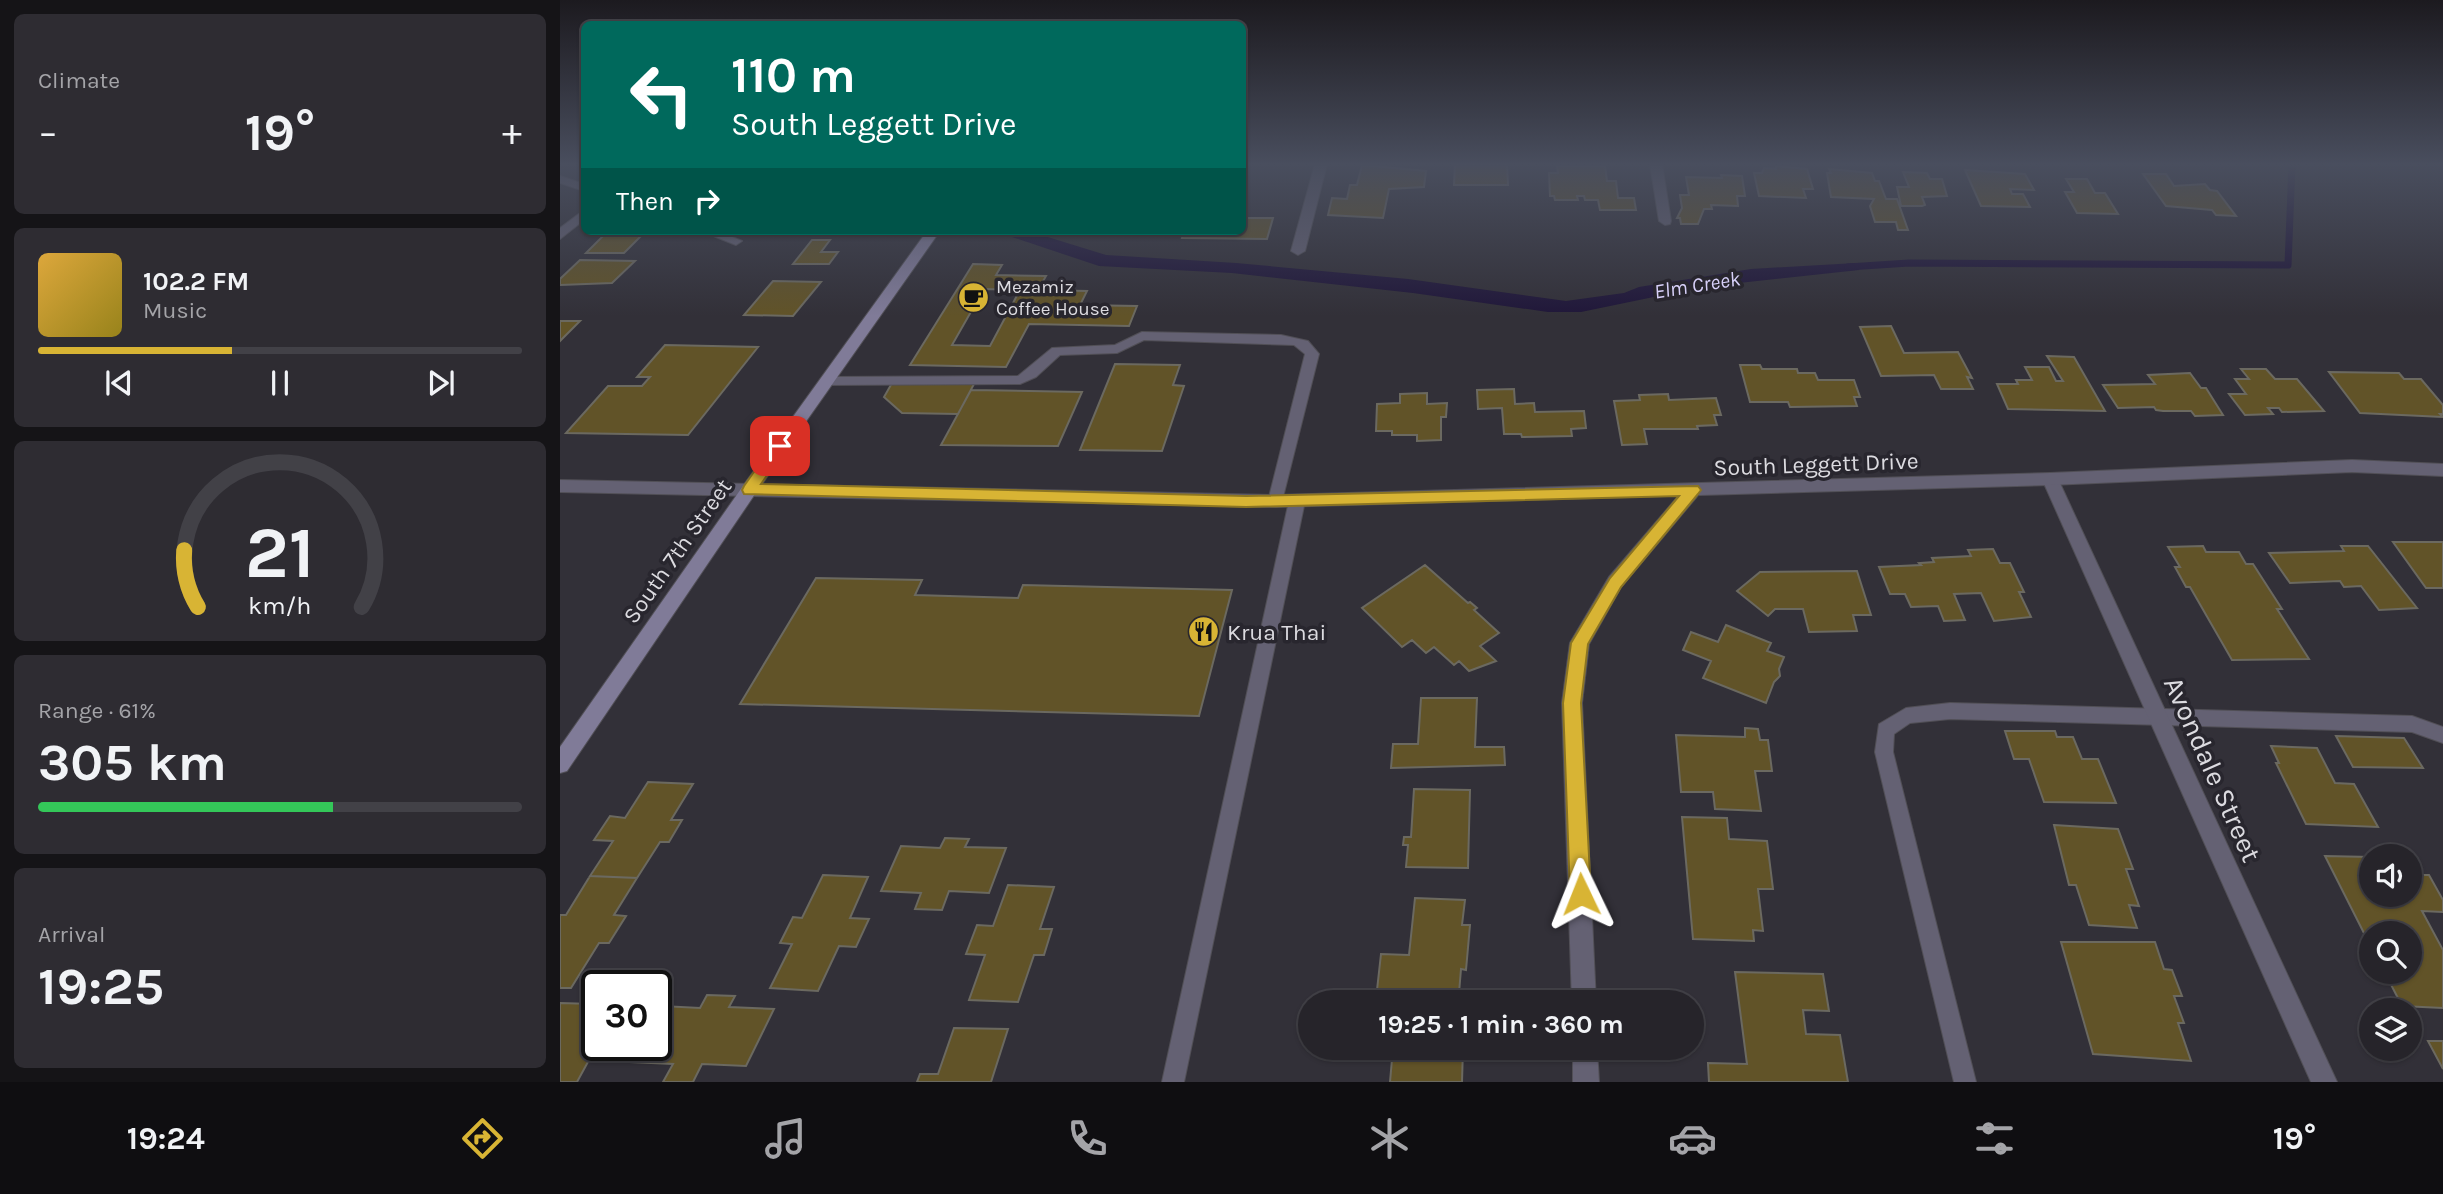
<!DOCTYPE html>
<meta charset="utf-8">
<style>
body{margin:0;font-family:Karla,sans-serif;background:#2e2c32;color:#f1f3f6;height:100vh;display:flex;flex-direction:column;font-size:26px;white-space:nowrap}
*{box-sizing:border-box;margin:0}
p{font-size:23px;color:#a4a4a8}
.icon{flex:none;width:38px;height:38px;fill:none;stroke:currentColor;stroke-width:2;stroke-linecap:round;stroke-linejoin:round}
.map{position:relative;flex:1;overflow:hidden}
.details{display:flex;flex-direction:column;gap:14px;padding:14px;background:#151417;width:560px}
.details>*{flex:none}
.banner{position:absolute;left:21px;top:21px;width:665px;height:214px;border-radius:10px;box-shadow:0 2px 5px #0004,0 0 0 2px #424147;background:#00695c;color:#fff;overflow:hidden}
.fabs{position:absolute;left:1799px;top:844px;display:grid;gap:14px}
.fabs a{display:grid;place-items:center;width:63px;height:63px;border-radius:50%;background:#26242a;box-shadow:0 2px 5px #0004,0 0 0 2px #424147;font-size:35px}
.speed{position:absolute;left:21px;top:970px;display:flex;gap:14px;font-size:35px;font-weight:700;text-align:center}
.speed>*{display:grid;place-content:center;width:91px;height:91px;border-radius:50%;background:#26242a;box-shadow:0 2px 5px #0004,0 0 0 2px #424147;line-height:1}
.speed .limit{border:4px solid #111;border-radius:10px;background:#fff;color:#111}
.pin{position:absolute;display:grid;place-items:center;width:60px;height:60px;color:#fff;margin:-30px;border-radius:14px;box-shadow:0 4px 10px #0006}
.me{position:absolute;width:77px;margin:-38px;rotate:358deg;stroke-linejoin:round;filter:drop-shadow(0 0 5px #0008)}
.turn{display:flex;align-items:center;gap:24px;height:147px;padding:0 35px;font-size:32px}
.turn .icon{width:91px;height:91px;stroke-width:2.5}
.turn b{display:block;font-size:49px;line-height:60px}
.then{display:flex;align-items:center;height:66px;padding:0 35px;background:#0003;gap:14px;font-size:26px}
.big{font-size:52px;font-weight:700;line-height:1.1}
.details .widget{flex:1;display:flex;flex-direction:column;justify-content:center;gap:10px;min-width:0;padding:0 24px;border-radius:10px;background:#2e2c32}
.details .dial{align-items:center;gap:0}
.dial svg{height:182px;overflow:visible;fill:none;stroke:#424147;stroke-width:7;stroke-linecap:round;text-anchor:middle}
.dial text{fill:#f1f3f6;stroke:none}
.song{display:flex;align-items:center;gap:21px}
.cover{width:84px;height:84px;border-radius:10px;background:linear-gradient(135deg,hsl(40 70% 55%),hsl(50 70% 35%))}
.played{height:7px;border-radius:4px;background:linear-gradient(90deg,#d8b434 40%,#424147 40%)}
.keys{display:flex;justify-content:space-around;direction:ltr}
.heat{display:flex;justify-content:space-between;align-items:center;font-size:38px;direction:ltr}
.charge{height:10px;border-radius:5px;background:linear-gradient(90deg,#34c759 61%,#424147 0)}
.trip{position:absolute;left:738px;top:990px;width:406px;height:70px;border-radius:35px;background:#26242a;box-shadow:0 2px 5px #0004,0 0 0 2px #424147;font-weight:700;line-height:70px;text-align:center}
.menu{display:flex;height:112px;justify-content:space-around;align-items:center;background:#0f0e11;color:#a4a4a8}
.menu .icon{width:49px;height:49px}
.menu .active{color:#d8b434}
.menu b{font-size:32px;color:#f1f3f6}
main{display:flex;flex:1;min-height:0}
.map>svg:first-child{display:block}
.water{fill:#201739}
.lines{fill:none;stroke-linecap:round;stroke-linejoin:round}
.stream{stroke:#201739;stroke-width:7}
.building{fill:#615328;stroke:#6b6960;stroke-width:2;fill-rule:evenodd}
.service-casing{stroke:#514f56;stroke-width:2}
.minor-casing{stroke:#514f56;stroke-width:2}
.tertiary-casing{stroke:#514f56;stroke-width:2}
.secondary-casing{stroke:#514f56;stroke-width:2}
.service{fill:#646173;fill-rule:evenodd}
.minor{fill:#646173;fill-rule:evenodd}
.tertiary{fill:#646173;fill-rule:evenodd}
.secondary{fill:#807b98;fill-rule:evenodd}
.route{fill:#d8b434;stroke:#8c7522;stroke-width:2}
.labels{text-anchor:middle;stroke-width:7;stroke-linejoin:round;paint-order:stroke}
.far-poi-label{font-size:19px;fill:#dcdbe0;stroke:#28262e;text-anchor:start}
.far-water-label{font-size:21px;font-style:italic;fill:#d7d0f9;stroke:#28262e}
.street-label{font-size:23px;fill:#dcdbe0;stroke:#28262e}
.poi-label{font-size:23px;fill:#dcdbe0;stroke:#28262e;text-anchor:start}
.near-street-label{font-size:28px;fill:#dcdbe0;stroke:#28262e}
</style>
<main>
<section class="details">
<div class="widget"><p>Climate</p>
<div class="heat"><a>−</a><b class="big">19°</b><a>+</a></div>
</div>
<div class="widget">
<div class="song"><i class="cover"></i><div><b>102.2 FM</b><p>Music</p></div></div>
<div class="played"></div>
<div class="keys"><svg class="icon" aria-label="previous" viewBox="0 0 24 24"><path d="M18 5L8 12l10 7zM5 5v14"/></svg><svg class="icon" aria-label="pause" viewBox="0 0 24 24"><path d="M8 5v14M16 5v14"/></svg><svg class="icon" aria-label="next" viewBox="0 0 24 24"><path d="M6 5l10 7-10 7zM19 5v14"/></svg></div>
</div>
<div class="widget dial"><svg viewBox="0 0 100 80">
<path d="M14 69A42 42 0 1 1 86 69"/>
<path d="M14 69A42 42 0 0 1 8 44" stroke="#d8b434"/>
<text x="50" y="56" font-size="32" font-weight="700">21</text>
<text x="50" y="72" font-size="11">km/h</text>
</svg></div>
<div class="widget"><p>Range · 61%</p><b class="big">305 km</b><div class="charge"></div></div>
<div class="widget"><p>Arrival</p><b class="big">19:25</b></div>
</section>
<div class="map">
<svg width="1883" height="1082" viewBox="0 0 1883 1082">
<rect width="100%" height="100%" fill="#323038"/>
<path class="water" d="M 434,231 L 468,231 L 546,255 L 676,263 L 848,279 L 1006,301 L 1064,293 L 1079,287 L 1191,269 L 1296,263 L 1299,270 L 1142,287 L 1021,312 L 988,312 L 853,293 L 672,273 L 539,266 Z"/>
<g class="lines">
<path class="stream" d="M 1288,267 L 1349,263 L 1728,265 L 1732,164"/>
</g>
<path class="building" d="M 895,164 L 947,164 L 948,185 L 894,185 Z
M 802,165 L 866,171 L 864,187 L 829,189 L 823,218 L 768,215 L 772,198 L 787,199 L 790,185 L 797,185 Z
M 997,166 L 1045,166 L 1047,181 L 1056,181 L 1058,198 L 1074,198 L 1076,210 L 1040,210 L 1038,200 L 1025,200 L 1024,196 L 1017,196 L 1018,200 L 995,200 L 994,196 L 990,196 L 989,173 L 998,173 Z
M 1216,166 L 1247,169 L 1253,189 L 1243,189 L 1246,198 L 1199,196 L 1194,173 L 1202,173 L 1204,168 L 1216,169 Z
M 1269,169 L 1312,173 L 1315,181 L 1319,181 L 1326,199 L 1337,199 L 1348,230 L 1338,230 L 1336,222 L 1315,222 L 1310,206 L 1314,199 L 1271,197 L 1267,173 L 1271,173 Z
M 1405,170 L 1465,174 L 1474,190 L 1450,189 L 1452,194 L 1463,194 L 1470,207 L 1421,206 Z
M 1343,172 L 1367,173 L 1370,179 L 1382,179 L 1387,196 L 1362,197 L 1365,205 L 1362,206 L 1341,206 L 1337,187 L 1349,187 Z
M 1583,174 L 1606,174 L 1614,186 L 1645,184 L 1650,190 L 1657,191 L 1676,216 L 1656,215 L 1652,210 L 1606,206 Z
M 1161,175 L 1182,176 L 1185,196 L 1177,196 L 1178,206 L 1151,205 L 1152,209 L 1144,209 L 1138,224 L 1121,224 L 1120,218 L 1117,218 L 1122,208 L 1120,195 L 1129,195 L 1126,177 L 1162,178 Z
M 1506,179 L 1527,179 L 1535,193 L 1545,193 L 1558,214 L 1517,213 L 1505,192 L 1514,192 Z
M 682,218 L 713,218 L 707,239 L 622,238 L 624,231 L 682,231 Z
M 48,231 L 86,231 L 64,253 L 26,253 Z
M 252,240 L 270,240 L 261,252 L 278,252 L 269,264 L 233,264 Z
M 20,260 L 75,261 L 52,283 L 0,285 L 0,279 Z
M 413,264 L 442,265 L 436,275 L 486,276 L 478,290 L 527,291 L 520,305 L 577,306 L 569,326 L 469,324 L 446,367 L 350,365 ZM 424,289 L 460,290 L 430,346 L 392,345 Z
M 213,281 L 261,282 L 233,316 L 184,315 Z
M 0,321 L 20,321 L 0,341 Z
M 1331,326 L 1344,353 L 1398,352 L 1412,378 L 1407,377 L 1413,389 L 1381,389 L 1374,375 L 1321,376 L 1300,327 Z
M 105,345 L 198,347 L 128,435 L 6,433 L 48,386 L 82,386 L 90,377 L 77,377 Z
M 1487,356 L 1514,357 L 1545,411 L 1448,409 L 1437,384 L 1458,384 L 1456,380 L 1472,380 L 1465,367 L 1489,367 L 1496,381 L 1503,381 Z
M 555,364 L 620,365 L 613,385 L 624,386 L 602,451 L 520,450 Z
M 1180,365 L 1200,365 L 1202,369 L 1237,369 L 1238,373 L 1255,373 L 1258,380 L 1294,380 L 1300,397 L 1294,397 L 1297,406 L 1230,407 L 1228,402 L 1190,402 Z
M 1681,369 L 1706,369 L 1715,379 L 1737,379 L 1764,411 L 1722,412 L 1719,408 L 1708,408 L 1713,414 L 1685,415 L 1669,394 L 1686,394 L 1675,379 L 1689,379 Z
M 1769,372 L 1839,373 L 1844,379 L 1861,379 L 1883,405 L 1883,414 L 1880,414 L 1883,417 L 1800,413 Z
M 1630,373 L 1641,388 L 1646,388 L 1663,415 L 1635,416 L 1631,411 L 1603,411 L 1596,410 L 1594,407 L 1558,408 L 1543,385 L 1595,384 L 1588,375 Z
M 332,383 L 414,384 L 398,414 L 342,413 L 324,397 Z
M 954,389 L 955,404 L 974,403 L 975,412 L 1024,411 L 1026,428 L 1011,429 L 1012,436 L 962,437 L 961,434 L 944,434 L 942,408 L 918,409 L 917,390 Z
M 411,390 L 522,392 L 498,446 L 381,445 Z
M 867,393 L 867,404 L 887,403 L 886,417 L 881,417 L 881,440 L 857,441 L 857,435 L 832,435 L 832,431 L 816,431 L 817,404 L 840,403 L 840,394 Z
M 1108,394 L 1109,400 L 1156,398 L 1161,415 L 1154,415 L 1157,425 L 1137,426 L 1138,429 L 1084,429 L 1087,444 L 1062,445 L 1054,401 L 1080,400 L 1079,395 Z
M 1833,542 L 1883,542 L 1883,588 L 1866,588 Z
M 1643,546 L 1646,552 L 1679,552 L 1686,564 L 1693,564 L 1722,609 L 1717,609 L 1749,659 L 1672,660 L 1630,587 L 1626,587 L 1615,567 L 1620,567 L 1608,547 Z
M 1781,546 L 1808,546 L 1857,608 L 1819,610 L 1801,586 L 1784,587 L 1780,581 L 1730,583 L 1709,553 L 1784,551 Z
M 1433,549 L 1440,563 L 1450,563 L 1464,592 L 1459,592 L 1471,617 L 1434,621 L 1421,593 L 1394,594 L 1405,620 L 1384,621 L 1378,606 L 1351,607 L 1345,594 L 1330,594 L 1319,567 L 1361,565 L 1359,563 L 1374,562 L 1372,558 L 1411,556 L 1408,550 Z
M 865,565 L 908,603 L 910,602 L 917,608 L 914,610 L 939,633 L 920,646 L 936,661 L 909,671 L 899,661 L 894,665 L 874,647 L 866,653 L 852,640 L 842,647 L 802,608 Z
M 1297,571 L 1311,615 L 1293,615 L 1297,631 L 1249,632 L 1243,609 L 1215,609 L 1208,616 L 1177,591 L 1200,572 Z
M 256,578 L 362,580 L 355,595 L 458,598 L 463,585 L 672,590 L 639,716 L 180,704 Z
M 1166,625 L 1211,643 L 1207,651 L 1224,657 L 1219,669 L 1220,676 L 1214,682 L 1206,703 L 1143,678 L 1151,661 L 1123,650 L 1131,632 L 1158,642 Z
M 861,698 L 917,698 L 915,747 L 944,747 L 945,765 L 831,768 L 833,744 L 858,744 Z
M 1185,728 L 1198,729 L 1200,740 L 1208,740 L 1212,771 L 1195,771 L 1201,811 L 1155,809 L 1153,792 L 1121,792 L 1116,735 L 1185,737 Z
M 1445,731 L 1495,731 L 1497,737 L 1513,737 L 1522,759 L 1538,759 L 1556,803 L 1484,802 L 1469,759 L 1454,759 Z
M 1776,736 L 1844,738 L 1863,768 L 1793,767 Z
M 1711,746 L 1757,748 L 1775,783 L 1794,784 L 1818,827 L 1746,824 L 1716,763 L 1719,763 Z
M 88,782 L 133,784 L 111,820 L 122,820 L 109,842 L 100,842 L 77,878 L 30,876 L 53,841 L 34,840 L 50,816 L 65,818 Z
M 854,789 L 910,790 L 908,868 L 846,867 L 848,845 L 843,845 L 844,837 L 851,837 Z
M 1122,817 L 1167,818 L 1169,839 L 1207,841 L 1213,889 L 1198,889 L 1203,931 L 1193,930 L 1194,941 L 1133,939 Z
M 1494,825 L 1558,829 L 1573,869 L 1566,869 L 1579,906 L 1569,905 L 1577,928 L 1529,925 L 1516,885 L 1509,885 Z
M 385,838 L 409,839 L 405,847 L 446,848 L 429,893 L 389,891 L 382,910 L 355,909 L 361,893 L 321,891 L 341,846 L 380,848 Z
M 1765,856 L 1811,857 L 1811,894 L 1850,894 L 1850,875 L 1869,875 L 1883,900 L 1883,912 L 1862,911 L 1883,950 L 1883,1008 L 1842,1006 L 1824,971 L 1850,971 L 1850,933 L 1811,933 L 1811,947 Z
M 263,875 L 308,877 L 290,918 L 309,919 L 296,947 L 279,946 L 258,991 L 210,988 L 232,944 L 220,943 L 233,917 L 242,918 Z
M 30,876 L 77,878 L 54,915 L 66,916 L 49,943 L 39,943 L 11,988 L 0,988 L 0,915 L 6,915 Z
M 448,885 L 494,887 L 480,929 L 492,929 L 484,955 L 474,955 L 458,1002 L 409,1000 L 425,955 L 406,954 L 417,925 L 433,926 Z
M 855,898 L 905,900 L 902,925 L 910,925 L 906,970 L 901,969 L 899,993 L 881,993 L 880,1003 L 831,1003 L 832,991 L 817,990 L 821,954 L 849,955 Z
M 1501,942 L 1595,942 L 1604,969 L 1612,970 L 1622,996 L 1614,996 L 1624,1023 L 1618,1023 L 1631,1061 L 1533,1054 Z
M 1175,972 L 1263,974 L 1269,1011 L 1243,1010 L 1246,1034 L 1280,1035 L 1288,1082 L 1149,1082 L 1148,1063 L 1187,1064 Z
M 147,995 L 175,996 L 169,1007 L 214,1009 L 186,1066 L 142,1064 L 133,1082 L 103,1082 L 113,1064 L 71,1062 L 80,1045 L 96,1045 L 96,1016 L 102,1006 L 140,1008 Z
M 37,999 L 37,1045 L 80,1045 L 71,1062 L 29,1060 L 17,1082 L 0,1082 L 0,1003 L 33,1004 Z
M 394,1028 L 448,1029 L 431,1082 L 357,1082 L 360,1074 L 378,1074 Z
M 1868,1041 L 1883,1041 L 1883,1069 Z
M 833,1048 L 903,1048 L 902,1082 L 830,1082 Z"/>
<g class="lines">
<defs>
<path id="service" d="M 0,176 L 24,184 L 24,191 L 0,183 Z
M 141,231 L 158,231 L 182,241 L 176,245 Z
M 582,332 L 721,335 L 748,341 L 759,354 L 721,505 L 716,507 L 708,501 L 745,354 L 734,345 L 584,340 L 557,353 L 500,355 L 476,377 L 460,384 L 267,385 L 260,381 L 267,377 L 458,376 L 492,348 L 555,345 Z
M 737,495 L 745,501 L 624,1082 L 602,1082 L 729,501 Z
M 1390,703 L 1852,716 L 1883,727 L 1883,743 L 1852,732 L 1390,719 L 1350,723 L 1334,734 L 1333,752 L 1416,1082 L 1394,1082 L 1315,752 L 1319,724 L 1346,708 Z"/>
<path id="minor" d="M 755,164 L 767,164 L 745,251 L 738,255 L 731,251 Z
M 1090,164 L 1102,164 L 1111,221 L 1110,224 L 1105,225 L 1099,221 Z
M 24,210 L 24,220 L 0,239 L 0,228 Z
M 1490,473 L 1498,479 L 1777,1082 L 1751,1082 L 1482,479 Z
M 1133,484 L 1139,486 L 1141,490 L 1139,494 L 1061,587 L 1029,644 L 1022,703 L 1036,1003 L 1012,1003 L 1002,703 L 1010,643 L 1049,577 L 1127,486 Z
M 1013,1048 L 1037,1048 L 1039,1082 L 1013,1082 Z"/>
<path id="tertiary" d="M 1792,460 L 1883,464 L 1883,476 L 1792,472 L 1490,485 L 716,507 L 0,492 L 0,480 L 716,495 L 1490,473 Z"/>
<path id="secondary" d="M 367,231 L 380,231 L 195,494 L 7,771 L 0,773 L 0,747 L 183,486 Z"/>
</defs>
<use href="#service" class="service-casing"/>
<use href="#minor" class="minor-casing"/>
<use href="#tertiary" class="tertiary-casing"/>
<use href="#secondary" class="secondary-casing"/>
<use href="#service" class="service"/>
<use href="#minor" class="minor"/>
<use href="#tertiary" class="tertiary"/>
<use href="#secondary" class="secondary"/>
</g>
<linearGradient id="sky" x2="0" y2="1"><stop stop-color="#1c1a1f"/><stop offset="0.52" stop-color="#494e5e"/><stop offset="1" stop-color="#494e5e" stop-opacity="0"/></linearGradient>
<rect width="1883" height="316" fill="url(#sky)"/>
<path class="route" d="M 220,441 L 228,446 L 201,484 L 686,496 L 1138,486 L 1141,490 L 1138,494 L 1061,587 L 1028,644 L 1021,703 L 1031,894 L 1028,901 L 1021,904 L 1013,901 L 1010,894 L 1003,703 L 1011,643 L 1050,578 L 1119,496 L 686,507 L 184,494 L 182,490 L 184,486 L 215,442 Z"/>
<defs>
<symbol id="cafe-disc" viewBox="-11 -11 22 22"><circle r="9.5" fill="#d8b434" stroke="#28262e"/><path d="M-5.5-4.5H6V0H3Q3 3.5 0 3.5H-2.5Q-5.5 3.5-5.5 0ZM3-3.2v2h1.7v-2ZM-6 4.5H4V6H-6Z" fill="#111"/></symbol>
<symbol id="restaurant-disc" viewBox="-11 -11 22 22"><circle r="9.5" fill="#d8b434" stroke="#28262e"/><path d="M-5-6h1v4h1v-4h1v4h1v-4h1v5L-1.5 .5V6h-2V.5L-5-1ZM5-6V6H3V1.5H1.5Q1.5-4 5-6Z" fill="#111"/></symbol>
</defs>
<g fill-rule="evenodd">
<use href="#cafe-disc" x="396" y="280" width="35" height="35"/>
<use href="#restaurant-disc" x="626" y="614" width="35" height="35"/>
</g>
<g class="labels">
<g class="far-poi-label">
<text x="436" y="293">Mezamiz<tspan x="436" dy="22">Coffee House</tspan></text>
</g>
<g class="far-water-label">
<text transform="translate(1137 285) rotate(-9)" y="7">Elm Creek</text>
</g>
<g class="street-label">
<text transform="translate(1256 464) rotate(-2)" y="8">South Leggett Drive</text>
<text transform="translate(117 551) rotate(-55)" y="8">South 7th Street</text>
</g>
<g class="poi-label">
<text x="667" y="640">Krua Thai</text>
</g>
<g class="near-street-label">
<text transform="translate(1653 769) rotate(66)" y="10">Avondale Street</text>
</g>
</g>
</svg>
<div class="fabs">
<a><svg class="icon" aria-label="sound" viewBox="0 0 24 24"><path d="M4 9h4l5-4v14l-5-4H4zM17 9q2 3 0 6"/></svg></a>
<a><svg class="icon" aria-label="search" viewBox="0 0 24 24"><circle cx="10" cy="10" r="6"/><path d="M15 15l6 6"/></svg></a>
<a><svg class="icon" aria-label="layers" viewBox="0 0 24 24"><path d="M12 4l9 5-9 5-9-5zM3 14l9 5 9-5"/></svg></a>
</div>
<div class="speed"><div class="limit">30</div></div>
<div class="pin" style="left:220px;top:446px;background:#d93025"><svg class="icon" aria-label="arrive" viewBox="0 0 24 24"><path d="M6 21V4h12l-3 4 3 4H6"/></svg></div>
<svg class="me" style="left:1021px;top:894px" viewBox="-20 -20 40 40"><path d="M0-17L14 15 0 8-14 15z" fill="#d8b434" stroke="#fff" stroke-width="4"/></svg>
<div class="trip">19:25 · 1 min · 360 m</div>
<div class="banner">
<div class="turn"><svg class="icon" aria-label="left" viewBox="0 0 24 24"><path d="M17 20v-9H6M10 6l-5 5 5 5"/></svg><div><b>110 m</b>South Leggett Drive</div></div>
<div class="then">Then<svg class="icon" aria-label="right" viewBox="0 0 24 24"><path d="M7 20v-9h11M14 6l5 5-5 5"/></svg></div>
</div>
</div>
</main>
<nav class="menu">
<b>19:24</b>
<svg class="icon active" aria-label="directions" viewBox="0 0 24 24"><path d="M12 3l9 9-9 9-9-9zM9 14v-3h6M13 9l2 2-2 2"/></svg>
<svg class="icon" aria-label="music" viewBox="0 0 24 24"><path d="M9 18V5l10-2v13"/><circle cx="6" cy="18" r="3"/><circle cx="16" cy="16" r="3"/></svg>
<svg class="icon" aria-label="phone" viewBox="0 0 24 24"><path d="M5 4h4l2 5-3 2q2 4 5 5l2-3 5 2v4C11 20 4 13 5 4z"/></svg>
<svg class="icon" aria-label="climate" viewBox="0 0 24 24"><path d="M12 3v18M4 7l16 10M4 17L20 7"/></svg>
<svg class="icon" aria-label="car" viewBox="0 0 24 24"><path d="M5 17H2v-5l4-1 3-4h7l3 4 3 1v5h-3M9 17h6M6 11h13"/><circle cx="7" cy="17" r="2"/><circle cx="17" cy="17" r="2"/></svg>
<svg class="icon" aria-label="filters" viewBox="0 0 24 24"><path d="M4 7h16M4 17h16"/><circle cx="9" cy="7" r="2"/><circle cx="15" cy="17" r="2"/></svg>
<b>19°</b>
</nav>
